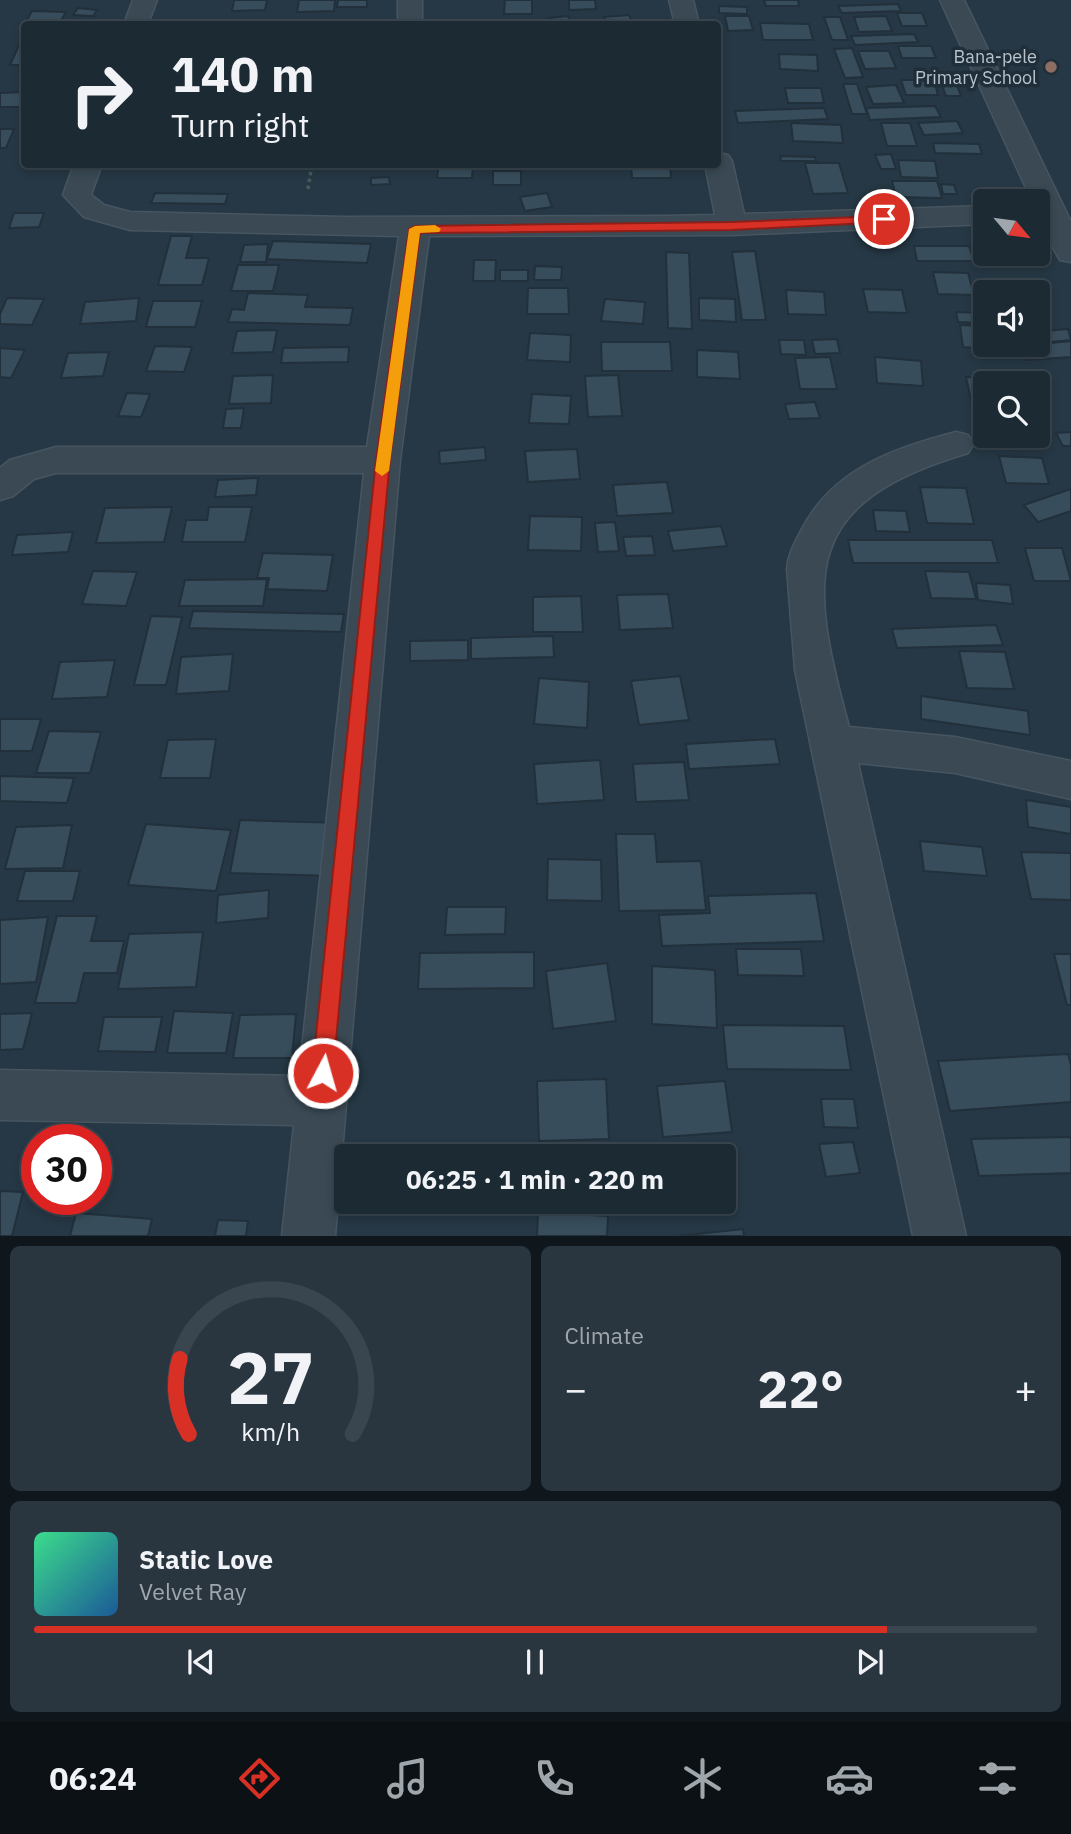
<!DOCTYPE html>
<meta charset="utf-8">
<style>
body{margin:0;font-family:"IBM Plex Sans",sans-serif;background:#293640;color:#f1f3f6;height:100vh;display:flex;flex-direction:column;font-size:26px;white-space:nowrap}
*{box-sizing:border-box;margin:0}
p{font-size:23px;color:#a0a7ac}
.icon{flex:none;width:38px;height:38px;fill:none;stroke:currentColor;stroke-width:2;stroke-linecap:round;stroke-linejoin:round}
.map{position:relative;height:1236px;overflow:hidden}
.details{display:flex;flex-direction:column;gap:10px;padding:10px;background:#0f171d;flex:1}
.details>*{flex:none}
.banner{position:absolute;left:21px;top:21px;width:700px;height:147px;border-radius:7px;box-shadow:0 4px 10px #0003,0 0 0 2px #3a464f;background:#1c2a34;color:#f1f3f6;overflow:hidden}
.needle{width:46px;rotate:119deg}
.tools{position:absolute;left:973px;top:189px;display:grid;gap:14px}
.tools a{display:grid;place-items:center;width:77px;height:77px;border-radius:7px;background:#1c2a34;box-shadow:0 4px 10px #0003,0 0 0 2px #3a464f;font-size:35px}
.speed{position:absolute;left:21px;top:1124px;display:flex;gap:14px;font-size:35px;font-weight:700;text-align:center}
.speed>*{display:grid;place-content:center;width:91px;height:91px;border-radius:50%;background:#1c2a34;box-shadow:0 4px 10px #0003,0 0 0 2px #3a464f;line-height:1}
.speed .limit{border:10px solid #d22;background:#fff;color:#111}
.pin{position:absolute;display:grid;place-items:center;width:60px;height:60px;color:#fff;margin:-30px;border:4px solid #fff;border-radius:50%;box-shadow:0 2px 7px #0007}
.me{position:absolute;width:77px;margin:-38px;rotate:6deg;stroke-linejoin:round;filter:drop-shadow(0 0 5px #0008)}
.turn{display:flex;align-items:center;gap:24px;height:147px;padding:0 35px;font-size:32px}
.turn .icon{width:91px;height:91px;stroke-width:2.5}
.turn b{display:block;font-size:49px;line-height:60px}
.big{font-size:52px;font-weight:700;line-height:1.1}
.details .widget{flex:1;display:flex;flex-direction:column;justify-content:center;gap:10px;min-width:0;padding:0 24px;border-radius:10px;background:#293640}
.details .dial{align-items:center;gap:0}
.dial svg{height:182px;overflow:visible;fill:none;stroke:#3a464f;stroke-width:7;stroke-linecap:round;text-anchor:middle}
.dial text{fill:#f1f3f6;stroke:none}
.song{display:flex;align-items:center;gap:21px}
.cover{width:84px;height:84px;border-radius:10px;background:linear-gradient(135deg,hsl(150 70% 55%),hsl(210 70% 35%))}
.played{height:7px;border-radius:4px;background:linear-gradient(90deg,#d93025 85%,#3a464f 85%)}
.keys{display:flex;justify-content:space-around;direction:ltr}
.heat{display:flex;justify-content:space-between;align-items:center;font-size:38px;direction:ltr}
.details .tiles{flex:1;display:grid;gap:10px;grid-template-columns:1fr 1fr}
.widget:last-child{grid-column:span 2}
.trip{position:absolute;left:334px;top:1144px;width:402px;height:70px;border-radius:7px;background:#1c2a34;box-shadow:0 4px 10px #0003,0 0 0 2px #3a464f;font-weight:700;line-height:70px;text-align:center}
.menu{display:flex;height:112px;justify-content:space-around;align-items:center;background:#0b1115;color:#a0a7ac}
.menu .icon{width:49px;height:49px}
.menu .current{color:#d93025}
.menu b{font-size:32px;color:#f1f3f6}
.map>svg:first-child{display:block}
.building{fill:#384d5b;stroke:#21303b;stroke-width:2}
.lines{fill:none;stroke-linecap:round;stroke-linejoin:round}
.street-casing{stroke:#475560;stroke-width:3}
.path{stroke:#415d5a;stroke-width:3.5;stroke-dasharray:3.5 3.5;stroke-linecap:butt}
.street{fill:#3a4954;fill-rule:evenodd}
.route{fill:#d93025;stroke:#8d1f18;stroke-width:2}
.slow{fill:#f59e0b}
.education-dot{fill:#8d6e63;stroke:#1f2e39;stroke-width:2.5}
.labels{text-anchor:middle;stroke-width:7;stroke-linejoin:round;paint-order:stroke}
.far-poi-label{font-size:18px;fill:#b8c4cd;stroke:#1f2e39;text-anchor:end}
</style>
<div class="map">
<svg width="1071" height="1236" viewBox="0 0 1071 1236">
<rect width="100%" height="100%" fill="#263845"/>
<path class="building" d="M 234,0 L 267,0 L 265,10 L 232,11 Z
M 299,0 L 335,0 L 334,11 L 297,12 Z
M 338,0 L 367,0 L 367,7 L 337,7 Z
M 505,0 L 532,0 L 532,14 L 504,14 Z
M 569,0 L 595,0 L 596,9 L 569,10 Z
M 764,0 L 798,0 L 799,6 L 766,6 Z
M 898,4 L 901,11 L 842,13 L 838,6 Z
M 719,6 L 747,7 L 747,14 L 719,13 Z
M 78,8 L 97,10 L 93,16 L 73,15 Z
M 32,11 L 66,12 L 59,24 L 25,24 Z
M 897,13 L 922,13 L 927,26 L 902,26 Z
M 629,15 L 633,24 L 607,24 L 604,17 Z
M 568,16 L 571,24 L 550,24 L 549,18 Z
M 725,16 L 749,16 L 753,30 L 728,31 Z
M 886,16 L 892,31 L 859,32 L 854,17 Z
M 824,17 L 840,17 L 848,40 L 832,40 Z
M 760,23 L 809,24 L 813,40 L 763,40 Z
M 914,34 L 918,42 L 855,45 L 851,36 Z
M 19,45 L 24,45 L 24,65 L 10,65 Z
M 898,46 L 931,46 L 936,58 L 902,58 Z
M 852,48 L 863,77 L 845,78 L 834,49 Z
M 858,51 L 889,51 L 896,68 L 865,69 Z
M 779,54 L 817,55 L 818,71 L 780,69 Z
M 901,80 L 934,80 L 938,95 L 906,95 Z
M 940,80 L 955,80 L 961,96 L 946,96 Z
M 843,84 L 857,84 L 867,114 L 852,114 Z
M 896,85 L 904,103 L 873,104 L 866,87 Z
M 785,88 L 821,88 L 824,103 L 788,103 Z
M 24,92 L 22,107 L 0,107 L 0,93 Z
M 935,106 L 941,117 L 870,120 L 866,108 Z
M 824,108 L 828,119 L 738,123 L 735,111 Z
M 957,121 L 963,133 L 924,135 L 918,123 Z
M 791,123 L 841,125 L 843,143 L 793,141 Z
M 881,123 L 910,123 L 917,146 L 887,146 Z
M 0,129 L 14,129 L 6,148 L 0,148 Z
M 933,143 L 979,144 L 982,154 L 935,153 Z
M 891,154 L 896,169 L 881,169 L 875,155 Z
M 780,156 L 815,157 L 816,161 L 781,161 Z
M 898,160 L 935,161 L 938,178 L 901,177 Z
M 805,163 L 839,163 L 848,193 L 813,194 Z
M 189,164 L 221,164 L 221,168 L 188,169 Z
M 439,164 L 473,164 L 472,178 L 437,178 Z
M 511,164 L 545,164 L 545,169 L 510,169 Z
M 631,164 L 670,164 L 671,178 L 632,178 Z
M 493,171 L 521,171 L 521,185 L 493,185 Z
M 389,177 L 390,184 L 371,185 L 371,178 Z
M 892,181 L 937,181 L 942,198 L 896,197 Z
M 941,184 L 954,185 L 957,194 L 943,194 Z
M 155,193 L 228,194 L 225,204 L 151,203 Z
M 547,193 L 552,207 L 525,211 L 520,197 Z
M 14,213 L 44,213 L 39,227 L 9,228 Z
M 171,236 L 192,236 L 186,258 L 209,258 L 202,285 L 158,285 Z
M 273,241 L 371,244 L 367,263 L 267,259 Z
M 268,244 L 266,262 L 240,262 L 244,245 Z
M 914,246 L 969,246 L 974,261 L 917,261 Z
M 755,251 L 766,320 L 742,320 L 732,252 Z
M 666,252 L 689,253 L 692,329 L 668,328 Z
M 988,254 L 1016,254 L 1020,266 L 992,266 Z
M 474,260 L 496,260 L 495,281 L 473,281 Z
M 238,265 L 279,265 L 273,291 L 231,291 Z
M 535,266 L 562,267 L 561,280 L 534,280 Z
M 500,270 L 528,270 L 528,281 L 500,281 Z
M 933,272 L 968,273 L 974,295 L 938,294 Z
M 528,288 L 568,288 L 569,314 L 527,314 Z
M 863,289 L 902,290 L 907,313 L 868,312 Z
M 786,290 L 824,292 L 826,315 L 788,314 Z
M 248,293 L 308,295 L 305,307 L 353,308 L 350,325 L 228,322 L 232,309 L 244,310 Z
M 7,298 L 44,299 L 32,325 L 0,324 L 0,314 Z
M 139,298 L 136,321 L 80,324 L 85,302 Z
M 699,298 L 735,299 L 736,322 L 699,320 Z
M 605,299 L 645,302 L 643,324 L 601,321 Z
M 153,301 L 202,301 L 195,327 L 146,327 Z
M 956,312 L 981,313 L 983,323 L 958,322 Z
M 960,325 L 985,326 L 985,345 L 1005,345 L 1006,350 L 963,347 Z
M 1068,329 L 1071,340 L 1051,342 L 1045,331 Z
M 277,330 L 273,352 L 232,353 L 237,331 Z
M 530,333 L 571,335 L 570,362 L 527,360 Z
M 837,339 L 840,353 L 815,354 L 812,340 Z
M 779,340 L 804,340 L 806,355 L 781,354 Z
M 1071,341 L 1071,357 L 1027,360 L 1019,346 Z
M 601,342 L 670,342 L 672,371 L 602,371 Z
M 155,346 L 192,347 L 184,372 L 146,371 Z
M 349,347 L 348,362 L 281,363 L 283,348 Z
M 0,348 L 25,350 L 11,378 L 0,377 Z
M 697,350 L 738,352 L 740,379 L 697,377 Z
M 109,352 L 103,376 L 61,378 L 68,353 Z
M 830,357 L 837,389 L 800,389 L 795,358 Z
M 875,357 L 921,361 L 923,386 L 877,383 Z
M 273,375 L 271,403 L 229,404 L 233,376 Z
M 618,375 L 622,416 L 588,417 L 585,376 Z
M 966,377 L 1010,380 L 1011,383 L 985,383 L 985,405 L 972,405 Z
M 127,393 L 150,394 L 141,417 L 118,416 Z
M 532,394 L 571,396 L 569,424 L 529,423 Z
M 815,402 L 820,418 L 789,419 L 785,404 Z
M 244,408 L 241,428 L 223,428 L 226,409 Z
M 1071,432 L 1071,446 L 1063,446 L 1056,433 Z
M 485,447 L 486,460 L 440,464 L 439,451 Z
M 577,449 L 580,479 L 528,482 L 525,451 Z
M 999,456 L 1042,458 L 1049,484 L 1006,483 Z
M 258,478 L 256,495 L 215,497 L 218,480 Z
M 667,482 L 673,513 L 617,516 L 613,485 Z
M 920,487 L 966,488 L 974,524 L 927,523 Z
M 1071,489 L 1071,511 L 1038,522 L 1024,505 Z
M 172,507 L 164,542 L 96,543 L 105,508 Z
M 209,507 L 252,507 L 245,542 L 182,542 L 186,520 L 207,520 Z
M 873,510 L 906,511 L 910,532 L 876,531 Z
M 530,516 L 582,517 L 581,551 L 528,550 Z
M 615,522 L 619,551 L 598,552 L 595,523 Z
M 721,526 L 727,546 L 673,551 L 668,531 Z
M 73,532 L 68,552 L 12,555 L 17,535 Z
M 652,536 L 655,555 L 626,556 L 623,537 Z
M 848,540 L 992,540 L 998,563 L 853,563 Z
M 1025,548 L 1062,548 L 1071,581 L 1034,581 Z
M 263,553 L 333,555 L 327,591 L 267,589 L 269,578 L 257,578 Z
M 93,571 L 137,572 L 126,606 L 82,604 Z
M 925,571 L 969,572 L 976,599 L 931,598 Z
M 267,579 L 263,606 L 179,606 L 185,580 Z
M 976,583 L 1010,585 L 1013,604 L 978,600 Z
M 668,594 L 673,628 L 620,630 L 617,595 Z
M 581,596 L 583,632 L 533,632 L 533,597 Z
M 193,611 L 344,614 L 341,632 L 189,628 Z
M 151,616 L 182,617 L 166,685 L 134,685 Z
M 996,625 L 1003,645 L 897,648 L 892,629 Z
M 553,636 L 554,657 L 471,659 L 471,638 Z
M 468,640 L 468,660 L 410,661 L 410,641 Z
M 959,651 L 1005,652 L 1014,689 L 967,688 Z
M 233,654 L 229,691 L 176,694 L 181,657 Z
M 115,660 L 107,697 L 52,699 L 60,662 Z
M 680,676 L 689,720 L 639,725 L 631,681 Z
M 539,678 L 589,682 L 587,728 L 534,724 Z
M 921,696 L 1028,711 L 1030,735 L 921,719 Z
M 0,719 L 41,719 L 32,751 L 0,751 Z
M 49,731 L 101,732 L 90,773 L 36,773 Z
M 216,739 L 210,778 L 160,778 L 168,740 Z
M 775,739 L 780,764 L 689,769 L 686,744 Z
M 600,760 L 604,800 L 537,804 L 534,764 Z
M 684,762 L 689,800 L 636,802 L 633,764 Z
M 0,776 L 74,778 L 67,803 L 0,801 Z
M 1026,800 L 1071,807 L 1071,834 L 1028,827 Z
M 240,820 L 340,823 L 333,876 L 230,873 Z
M 146,824 L 231,830 L 216,891 L 128,885 Z
M 72,825 L 63,868 L 5,869 L 16,827 Z
M 616,834 L 655,834 L 657,862 L 701,861 L 706,910 L 619,911 Z
M 920,841 L 982,847 L 987,876 L 924,871 Z
M 1021,852 L 1071,853 L 1071,900 L 1031,899 Z
M 548,859 L 601,860 L 602,901 L 547,900 Z
M 25,871 L 80,871 L 73,901 L 17,901 Z
M 269,890 L 268,918 L 216,923 L 218,895 Z
M 816,893 L 824,941 L 662,946 L 659,915 L 710,913 L 708,896 Z
M 447,907 L 506,907 L 505,934 L 445,935 Z
M 57,916 L 97,916 L 91,941 L 124,941 L 117,973 L 84,973 L 77,1003 L 35,1003 Z
M 48,917 L 36,982 L 0,984 L 0,920 Z
M 203,932 L 196,987 L 118,989 L 129,934 Z
M 736,949 L 801,949 L 804,976 L 738,975 Z
M 534,952 L 534,988 L 418,989 L 420,953 Z
M 1054,954 L 1071,954 L 1071,1005 L 1067,1005 Z
M 607,963 L 616,1021 L 553,1029 L 546,971 Z
M 652,966 L 715,970 L 717,1028 L 652,1024 Z
M 174,1011 L 233,1013 L 226,1053 L 167,1053 Z
M 32,1013 L 23,1049 L 0,1050 L 0,1014 Z
M 296,1014 L 292,1058 L 233,1058 L 240,1015 Z
M 104,1017 L 162,1017 L 155,1052 L 98,1051 Z
M 723,1025 L 844,1026 L 851,1070 L 727,1069 Z
M 1068,1054 L 1071,1065 L 1071,1102 L 950,1111 L 938,1061 Z
M 606,1079 L 609,1139 L 539,1141 L 537,1081 Z
M 725,1081 L 732,1132 L 663,1137 L 657,1086 Z
M 821,1099 L 854,1099 L 858,1128 L 824,1127 Z
M 1071,1137 L 1071,1173 L 979,1176 L 971,1139 Z
M 853,1142 L 860,1173 L 826,1177 L 819,1144 Z
M 0,1191 L 23,1192 L 12,1236 L 0,1236 Z
M 538,1212 L 608,1216 L 607,1236 L 537,1236 Z
M 76,1213 L 152,1219 L 148,1236 L 70,1236 Z
M 218,1220 L 248,1221 L 246,1236 L 215,1236 Z
M 743,1229 L 744,1236 L 679,1236 Z"/>
<g class="lines">
<defs>
<path id="street" d="M 133,0 L 157,0 L 148,24 L 124,24 Z
M 398,0 L 422,0 L 422,19 L 419,24 L 401,24 L 398,19 Z
M 669,0 L 693,0 L 699,24 L 675,24 Z
M 940,0 L 964,0 L 1071,222 L 1071,262 L 1060,260 C 1050,243 1038,221 1038,201 L 1032,201 Z
M 718,153 L 728,155 L 732,161 L 744,214 L 985,206 L 985,224 L 732,235 L 429,236 L 400,460 L 335,1236 L 282,1236 L 294,1125 L 0,1120 L 0,1070 L 299,1076 L 364,473 L 56,473 L 34,479 L 13,496 L 0,500 L 0,468 L 10,460 L 56,447 L 367,447 L 399,236 L 130,230 L 84,217 L 63,195 L 74,164 L 102,164 L 91,195 L 104,205 L 130,212 L 344,217 L 665,216 L 715,215 L 705,164 L 718,164 Z
M 956,432 L 968,435 L 973,444 L 968,453 C 799,503 808,576 849,727 L 955,737 L 1071,761 L 1071,799 L 955,773 L 858,763 L 966,1236 L 913,1236 L 795,670 L 787,569 C 788,555 795,542 802,529 C 833,469 894,448 956,432 Z"/>
</defs>
<use href="#street" class="street-casing"/>
<path class="path" d="M 308,189 L 312,164"/>
<use href="#street" class="street"/>
</g>
<path class="route" d="M 884,216 L 890,219 L 888,222 L 732,230 L 420,233 L 390,460 L 333,1073 L 330,1080 L 323,1083 L 315,1080 L 312,1073 L 376,460 L 409,229 L 415,226 L 732,222 Z"/>
<path class="slow" d="M 435,225 L 441,229 L 439,232 L 420,233 L 389,471 L 382,476 L 375,471 L 409,229 L 415,226 Z"/>
<circle class="education-dot" cx="1051" cy="67" r="7"/>
<g class="labels">
<g class="far-poi-label">
<text x="1037" y="63">Bana-pele<tspan x="1037" dy="21">Primary School</tspan></text>
</g>
</g>
</svg>
<div class="tools">
<a><svg class="needle" viewBox="-14 -14 28 28"><path d="M0-13l5 13h-10z" fill="#e53935"/><path d="M0 13l5-13h-10z" fill="#a0a7ac"/></svg></a>
<a><svg class="icon" aria-label="sound" viewBox="0 0 24 24"><path d="M4 9h4l5-4v14l-5-4H4zM17 9q2 3 0 6"/></svg></a>
<a><svg class="icon" aria-label="search" viewBox="0 0 24 24"><circle cx="10" cy="10" r="6"/><path d="M15 15l6 6"/></svg></a>
</div>
<div class="speed"><div class="limit">30</div></div>
<div class="pin" style="left:884px;top:219px;background:#d93025"><svg class="icon" aria-label="arrive" viewBox="0 0 24 24"><path d="M6 21V4h12l-3 4 3 4H6"/></svg></div>
<svg class="me" style="left:323px;top:1073px" viewBox="-20 -20 40 40"><circle r="17" fill="#d93025" stroke="#fff" stroke-width="3"/><path d="M0-11L8 9 0 5-8 9z" fill="#fff"/></svg>
<div class="trip">06:25 · 1 min · 220 m</div>
<div class="banner">
<div class="turn"><svg class="icon" aria-label="right" viewBox="0 0 24 24"><path d="M7 20v-9h11M14 6l5 5-5 5"/></svg><div><b>140 m</b>Turn right</div></div>
</div>
</div>
<section class="details">
<div class="tiles">
<div class="widget dial"><svg viewBox="0 0 100 80">
<path d="M14 69A42 42 0 1 1 86 69"/>
<path d="M14 69A42 42 0 0 1 10 36" stroke="#d93025"/>
<text x="50" y="56" font-size="32" font-weight="700">27</text>
<text x="50" y="72" font-size="11">km/h</text>
</svg></div>
<div class="widget"><p>Climate</p>
<div class="heat"><a>−</a><b class="big">22°</b><a>+</a></div>
</div>
<div class="widget">
<div class="song"><i class="cover"></i><div><b>Static Love</b><p>Velvet Ray</p></div></div>
<div class="played"></div>
<div class="keys"><svg class="icon" aria-label="previous" viewBox="0 0 24 24"><path d="M18 5L8 12l10 7zM5 5v14"/></svg><svg class="icon" aria-label="pause" viewBox="0 0 24 24"><path d="M8 5v14M16 5v14"/></svg><svg class="icon" aria-label="next" viewBox="0 0 24 24"><path d="M6 5l10 7-10 7zM19 5v14"/></svg></div>
</div>
</div>
</section>
<nav class="menu">
<b>06:24</b>
<svg class="icon current" aria-label="directions" viewBox="0 0 24 24"><path d="M12 3l9 9-9 9-9-9zM9 14v-3h6M13 9l2 2-2 2"/></svg>
<svg class="icon" aria-label="music" viewBox="0 0 24 24"><path d="M9 18V5l10-2v13"/><circle cx="6" cy="18" r="3"/><circle cx="16" cy="16" r="3"/></svg>
<svg class="icon" aria-label="phone" viewBox="0 0 24 24"><path d="M5 4h4l2 5-3 2q2 4 5 5l2-3 5 2v4C11 20 4 13 5 4z"/></svg>
<svg class="icon" aria-label="climate" viewBox="0 0 24 24"><path d="M12 3v18M4 7l16 10M4 17L20 7"/></svg>
<svg class="icon" aria-label="car" viewBox="0 0 24 24"><path d="M5 17H2v-5l4-1 3-4h7l3 4 3 1v5h-3M9 17h6M6 11h13"/><circle cx="7" cy="17" r="2"/><circle cx="17" cy="17" r="2"/></svg>
<svg class="icon" aria-label="filters" viewBox="0 0 24 24"><path d="M4 7h16M4 17h16"/><circle cx="9" cy="7" r="2"/><circle cx="15" cy="17" r="2"/></svg>
</nav>
